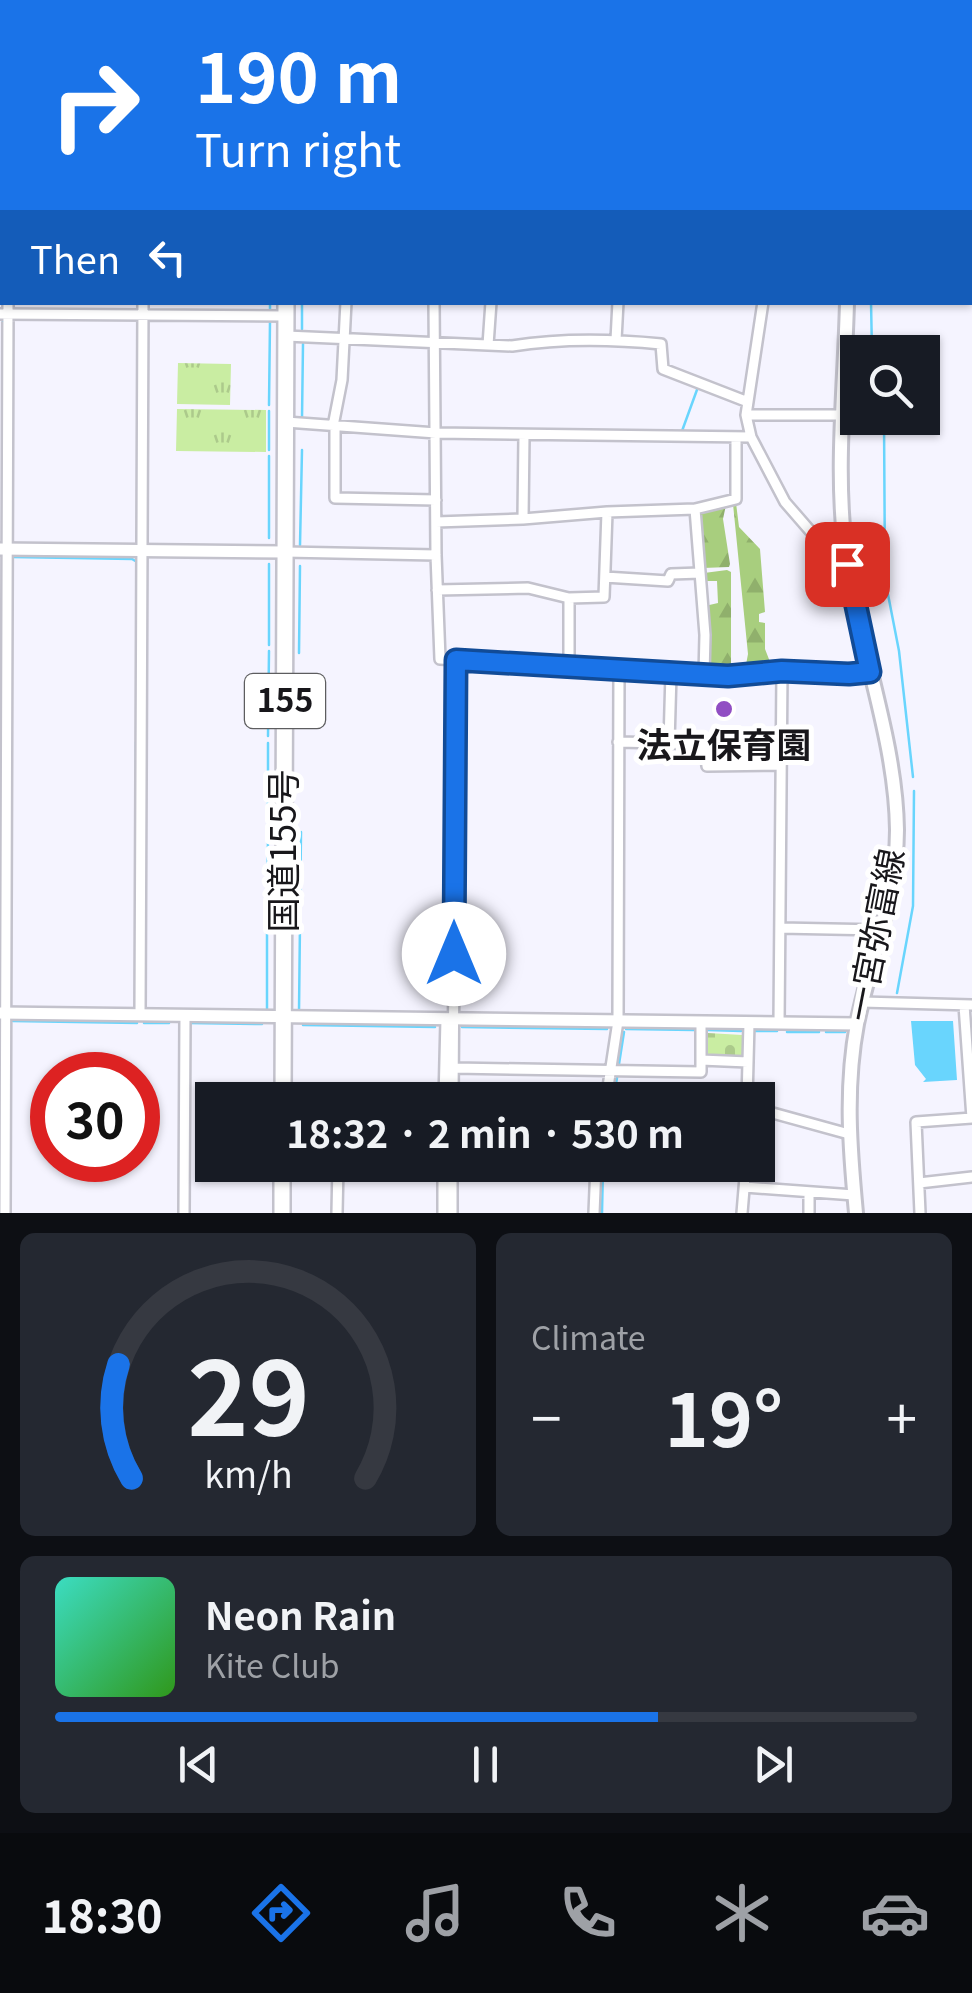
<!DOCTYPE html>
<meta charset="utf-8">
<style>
body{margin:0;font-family:Georgia,"Noto Sans JP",serif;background:#242831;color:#f1f3f6;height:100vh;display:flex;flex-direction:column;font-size:38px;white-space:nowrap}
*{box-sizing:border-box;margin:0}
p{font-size:32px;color:#9ea1a6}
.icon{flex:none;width:55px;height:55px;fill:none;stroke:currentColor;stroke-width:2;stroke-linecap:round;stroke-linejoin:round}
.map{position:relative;height:1213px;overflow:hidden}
.details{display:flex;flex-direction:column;gap:20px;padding:20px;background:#0d0f14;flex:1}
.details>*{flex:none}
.top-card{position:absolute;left:0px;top:0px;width:972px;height:305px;box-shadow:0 2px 8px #0004;background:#1a73e8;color:#fff;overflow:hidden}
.controls{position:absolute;left:840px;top:335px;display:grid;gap:20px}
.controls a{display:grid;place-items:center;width:100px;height:100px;border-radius:0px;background:#171b24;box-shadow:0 2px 8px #0004;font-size:50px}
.speed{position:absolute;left:30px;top:1052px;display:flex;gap:20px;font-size:50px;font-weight:700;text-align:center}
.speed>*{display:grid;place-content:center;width:130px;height:130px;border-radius:50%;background:#171b24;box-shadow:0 2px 8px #0004;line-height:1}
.speed .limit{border:15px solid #d22;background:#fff;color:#111}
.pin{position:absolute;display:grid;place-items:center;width:85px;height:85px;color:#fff;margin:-42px;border-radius:20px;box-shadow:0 5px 15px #0006}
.me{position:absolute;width:110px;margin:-55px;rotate:0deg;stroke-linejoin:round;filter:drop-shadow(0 0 8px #0008)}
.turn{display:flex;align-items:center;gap:35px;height:210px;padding:0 30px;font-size:45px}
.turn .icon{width:130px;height:130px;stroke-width:2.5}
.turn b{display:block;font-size:70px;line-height:85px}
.then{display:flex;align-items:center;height:95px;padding:0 30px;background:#0003;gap:20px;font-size:38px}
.big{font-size:75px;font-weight:700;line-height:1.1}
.details .card{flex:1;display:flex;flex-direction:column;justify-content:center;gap:15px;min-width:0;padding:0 35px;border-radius:15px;background:#242831}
.details .dial{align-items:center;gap:0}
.dial svg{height:260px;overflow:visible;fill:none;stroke:#363941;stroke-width:7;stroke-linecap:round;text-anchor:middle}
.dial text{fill:#f1f3f6;stroke:none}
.song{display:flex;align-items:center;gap:30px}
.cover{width:120px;height:120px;border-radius:15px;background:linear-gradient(135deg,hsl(170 70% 55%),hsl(110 70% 35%))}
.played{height:10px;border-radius:5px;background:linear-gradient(90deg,#1a73e8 70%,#363941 70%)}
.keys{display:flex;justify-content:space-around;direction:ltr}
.heat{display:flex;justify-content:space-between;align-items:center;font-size:55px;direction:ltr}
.details .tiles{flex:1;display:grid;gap:20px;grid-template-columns:1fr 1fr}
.card:last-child{grid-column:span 2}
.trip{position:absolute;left:195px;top:1082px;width:580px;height:100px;border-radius:0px;background:#171b24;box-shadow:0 2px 8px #0004;font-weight:700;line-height:100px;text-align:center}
.menu{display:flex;height:160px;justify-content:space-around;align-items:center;background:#090b0e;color:#9ea1a6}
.menu .icon{width:70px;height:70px}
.menu .selected{color:#1a73e8}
.menu b{font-size:45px;color:#f1f3f6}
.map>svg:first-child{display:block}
.grass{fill:url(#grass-tufts)}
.forest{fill:url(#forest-firs)}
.cemetery{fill:url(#cemetery-stones)}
.water{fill:#69d5fd}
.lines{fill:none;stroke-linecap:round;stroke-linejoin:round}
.stream{stroke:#69d5fd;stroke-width:2.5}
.minor-casing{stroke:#c3c2cc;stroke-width:14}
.tertiary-casing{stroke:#c3c2cc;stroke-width:16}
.secondary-casing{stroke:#c3c2cc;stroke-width:18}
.trunk-casing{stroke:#c3c2cc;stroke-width:20}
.minor{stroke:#fff;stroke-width:9}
.tertiary{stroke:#fff;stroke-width:11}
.secondary{stroke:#fff;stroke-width:12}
.trunk{stroke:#fff;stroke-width:15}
.route-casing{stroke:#114b97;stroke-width:25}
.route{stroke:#1a73e8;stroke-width:18}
.poi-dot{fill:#914ec3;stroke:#fff;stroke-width:4}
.labels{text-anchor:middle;stroke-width:10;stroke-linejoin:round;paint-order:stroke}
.shield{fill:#fff;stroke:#5d5d5f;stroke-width:2.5}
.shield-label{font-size:32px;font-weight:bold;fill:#18171b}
.poi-label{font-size:35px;font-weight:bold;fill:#18171b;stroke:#fff}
.street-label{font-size:35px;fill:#18171b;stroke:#fff}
</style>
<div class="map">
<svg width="972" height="1213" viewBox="0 0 972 1213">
<defs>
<pattern id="grass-tufts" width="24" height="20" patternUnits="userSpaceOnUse" patternTransform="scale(2.5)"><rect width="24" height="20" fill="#c9eda2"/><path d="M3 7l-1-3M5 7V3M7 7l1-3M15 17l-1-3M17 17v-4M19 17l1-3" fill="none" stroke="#acca8b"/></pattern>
<pattern id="forest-firs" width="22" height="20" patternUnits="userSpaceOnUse" patternTransform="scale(2.5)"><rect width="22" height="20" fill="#a8ce7e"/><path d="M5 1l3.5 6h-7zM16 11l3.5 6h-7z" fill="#90b06c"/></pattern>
<pattern id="cemetery-stones" width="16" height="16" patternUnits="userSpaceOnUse" patternTransform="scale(2.5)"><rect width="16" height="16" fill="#c9eda2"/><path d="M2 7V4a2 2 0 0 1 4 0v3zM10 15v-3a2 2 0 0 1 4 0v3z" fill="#acca8b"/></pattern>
</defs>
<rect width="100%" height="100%" fill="#f5f4ff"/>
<path class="grass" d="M 178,363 L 231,364 L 230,405 L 177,404 Z
M 177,409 L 266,410 L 266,452 L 176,451 Z"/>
<path class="forest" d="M 736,503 L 739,527 L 760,549 L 765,612 L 759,614 L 759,622 L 765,623 L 765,649 L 772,667 L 745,670 L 748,654 L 733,504 Z
M 726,505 L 723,519 L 730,564 L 729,567 L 703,568 L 698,511 Z
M 727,570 L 731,572 L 731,672 L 716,672 L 710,668 L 705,606 L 718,603 L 717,581 L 704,581 L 704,573 Z"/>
<path class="cemetery" d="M 708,1033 L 742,1035 L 743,1055 L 741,1058 L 707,1057 L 705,1036 Z"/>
<path class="water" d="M 911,1021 L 953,1021 L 957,1080 L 923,1082 L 926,1079 L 915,1065 Z"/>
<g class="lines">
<path class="stream" d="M 272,2 L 272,0
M 304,2 L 304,0
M 401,2 L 401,0
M 849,2 L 850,0
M 970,74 L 972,67
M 0,79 L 2,90
M 871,302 L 872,352
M 3,307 L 3,302
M 270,311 L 270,302
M 302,329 L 302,302
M 269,405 L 270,321
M 302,418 L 303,344
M 884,419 L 885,579 L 899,651 L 913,777
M 682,431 L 698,387
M 3,445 L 3,320
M 269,450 L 269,411
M 3,537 L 3,456
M 269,538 L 269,456
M 300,545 L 302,450
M 12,557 L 132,559 L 137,562 L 137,640
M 269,645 L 269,564
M 299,653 L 300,566
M 137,732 L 137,652
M 268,736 L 269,651
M 136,822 L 136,742
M 268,826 L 268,743
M 459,884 L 459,987
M 136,914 L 136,832
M 267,916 L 268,838
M 300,917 L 301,832
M 897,993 L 913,906 L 914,791
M 267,1010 L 267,924
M 299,1011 L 300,923
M 332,1012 L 449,1013
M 13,1021 L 137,1023
M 144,1023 L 169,1023
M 189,1023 L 262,1024
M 303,1025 L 435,1027
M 462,1027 L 607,1029
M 626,1029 L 694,1030
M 708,1030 L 741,1031
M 755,1031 L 777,1031
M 787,1032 L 819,1032
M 826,1032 L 845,1032
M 619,1064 L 624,1032
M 440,1100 L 441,1032
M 613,1100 L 617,1078
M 438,1211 L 439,1165
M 602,1213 L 603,1166"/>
<defs>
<path id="minor" d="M 148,2 L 148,0
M 484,2 L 484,0
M 776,2 L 776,0
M 0,34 L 2,34
M 0,61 L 2,73
M 0,106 L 2,106
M 434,302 L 436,555 L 440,659 L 728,676 L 782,671 L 849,675 L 869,671
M 763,302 L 746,415 L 751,437 L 785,502 L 818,540 L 847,564
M 0,314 L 286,316
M 286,336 L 512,346 C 562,338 611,339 661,344 L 663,369 L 748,402
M 616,340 L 618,302
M 488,345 L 491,302
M 746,415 L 844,415
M 286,422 L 436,433 L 751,437
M 333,426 L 342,380 L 346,302
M 335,427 L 335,498 L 436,500
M 695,509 L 705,635 L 704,675
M 607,512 L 695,509 L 736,499 L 736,437
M 436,522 L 523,519
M 285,552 L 436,555
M 605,577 L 668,581 L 671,574 L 700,573
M 437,590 L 528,588 L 569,598 L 604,597 L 607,512 L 523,519 L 524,435
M 569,666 L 569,598
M 618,742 L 705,744 L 707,766 L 781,765
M 669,743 L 671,673
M 780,928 L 881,930
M 862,1002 L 972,1005
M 140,1015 L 143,302
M 779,1023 L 782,671
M 701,1060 L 748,1062
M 454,1068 L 701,1072 L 701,1022
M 444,1100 L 446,1019
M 453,1100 L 456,660
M 606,1100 L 618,1021 L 619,669
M 747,1100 L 749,1023
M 758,1109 L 849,1134
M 919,1183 L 972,1177
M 745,1187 L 854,1195
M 809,1192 L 809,1213
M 5,1213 L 8,302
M 184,1213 L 185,1016
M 337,1213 L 338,1165
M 443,1213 L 443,1165
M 452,1213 L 452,1165
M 594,1213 L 596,1165
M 742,1213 L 746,1165
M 920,1213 L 916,1122 L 972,1118 L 964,1005"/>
<path id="tertiary" d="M 0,549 L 285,552
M 0,1013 L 857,1024"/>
<path id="secondary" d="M 863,2 L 863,0
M 847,302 C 845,388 834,477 847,561 C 860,650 896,741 897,830 C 897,896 870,959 857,1024 C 845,1088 850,1149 856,1213"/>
<path id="trunk" d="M 289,2 L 289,0
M 283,1100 L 286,302
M 282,1213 L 282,1165"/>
</defs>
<use href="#minor" class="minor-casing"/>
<use href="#tertiary" class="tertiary-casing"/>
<use href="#secondary" class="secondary-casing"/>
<use href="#trunk" class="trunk-casing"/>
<use href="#minor" class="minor"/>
<use href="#tertiary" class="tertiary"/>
<use href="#secondary" class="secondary"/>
<use href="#trunk" class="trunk"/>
</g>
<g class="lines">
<defs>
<path id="route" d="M 454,954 L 456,660 L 728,676 L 782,671 L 849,674 L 870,672 L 847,564"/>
</defs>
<use href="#route" class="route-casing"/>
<use href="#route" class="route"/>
</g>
<circle class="poi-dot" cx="724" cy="709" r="10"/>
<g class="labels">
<rect class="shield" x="245" y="674" width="80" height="54" rx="8"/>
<g class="shield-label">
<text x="285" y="712">155</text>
</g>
<g class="poi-label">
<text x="724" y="758">法立保育園</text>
</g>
<g class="street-label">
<text transform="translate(284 851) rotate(-90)" y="12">国道155号</text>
<text transform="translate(876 935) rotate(-79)" y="12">一宮弥富線</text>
</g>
</g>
</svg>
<div class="controls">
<a><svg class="icon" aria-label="search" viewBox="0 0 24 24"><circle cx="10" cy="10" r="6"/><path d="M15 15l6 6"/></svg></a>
</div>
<div class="speed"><div class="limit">30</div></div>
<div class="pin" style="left:847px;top:564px;background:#d93025"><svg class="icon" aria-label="arrive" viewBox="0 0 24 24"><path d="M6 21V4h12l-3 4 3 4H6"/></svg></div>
<svg class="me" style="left:454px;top:954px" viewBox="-20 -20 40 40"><circle r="19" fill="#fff"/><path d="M0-13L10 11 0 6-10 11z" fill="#1a73e8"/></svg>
<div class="trip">18:32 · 2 min · 530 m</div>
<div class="top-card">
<div class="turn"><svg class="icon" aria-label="right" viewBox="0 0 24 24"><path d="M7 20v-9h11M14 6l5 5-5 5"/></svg><div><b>190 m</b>Turn right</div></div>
<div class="then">Then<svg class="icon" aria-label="left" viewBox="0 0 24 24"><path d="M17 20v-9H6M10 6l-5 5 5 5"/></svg></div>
</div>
</div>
<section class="details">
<div class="tiles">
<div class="card dial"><svg viewBox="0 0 100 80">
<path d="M14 69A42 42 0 1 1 86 69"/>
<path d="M14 69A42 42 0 0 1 10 34" stroke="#1a73e8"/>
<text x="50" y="56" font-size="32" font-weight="700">29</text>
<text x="50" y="72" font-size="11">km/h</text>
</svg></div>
<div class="card"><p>Climate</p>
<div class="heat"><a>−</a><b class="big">19°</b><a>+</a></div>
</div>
<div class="card">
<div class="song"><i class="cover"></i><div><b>Neon Rain</b><p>Kite Club</p></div></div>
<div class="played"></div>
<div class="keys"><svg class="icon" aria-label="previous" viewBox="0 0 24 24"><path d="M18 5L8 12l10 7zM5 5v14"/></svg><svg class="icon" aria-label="pause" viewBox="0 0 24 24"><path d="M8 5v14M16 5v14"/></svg><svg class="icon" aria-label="next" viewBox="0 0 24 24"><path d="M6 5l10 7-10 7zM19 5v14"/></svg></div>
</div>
</div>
</section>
<nav class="menu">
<b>18:30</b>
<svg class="icon selected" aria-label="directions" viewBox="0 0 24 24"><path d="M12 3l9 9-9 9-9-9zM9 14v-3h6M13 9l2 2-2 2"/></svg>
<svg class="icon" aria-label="music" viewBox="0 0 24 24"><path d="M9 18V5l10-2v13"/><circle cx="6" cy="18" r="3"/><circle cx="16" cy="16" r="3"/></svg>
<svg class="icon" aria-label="phone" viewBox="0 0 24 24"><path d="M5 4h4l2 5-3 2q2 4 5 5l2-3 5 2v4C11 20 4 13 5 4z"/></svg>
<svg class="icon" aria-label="climate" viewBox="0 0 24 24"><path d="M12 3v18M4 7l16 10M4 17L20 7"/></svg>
<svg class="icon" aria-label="car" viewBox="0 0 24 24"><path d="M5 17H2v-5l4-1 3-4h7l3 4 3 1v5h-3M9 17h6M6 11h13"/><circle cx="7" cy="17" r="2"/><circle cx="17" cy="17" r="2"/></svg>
</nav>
